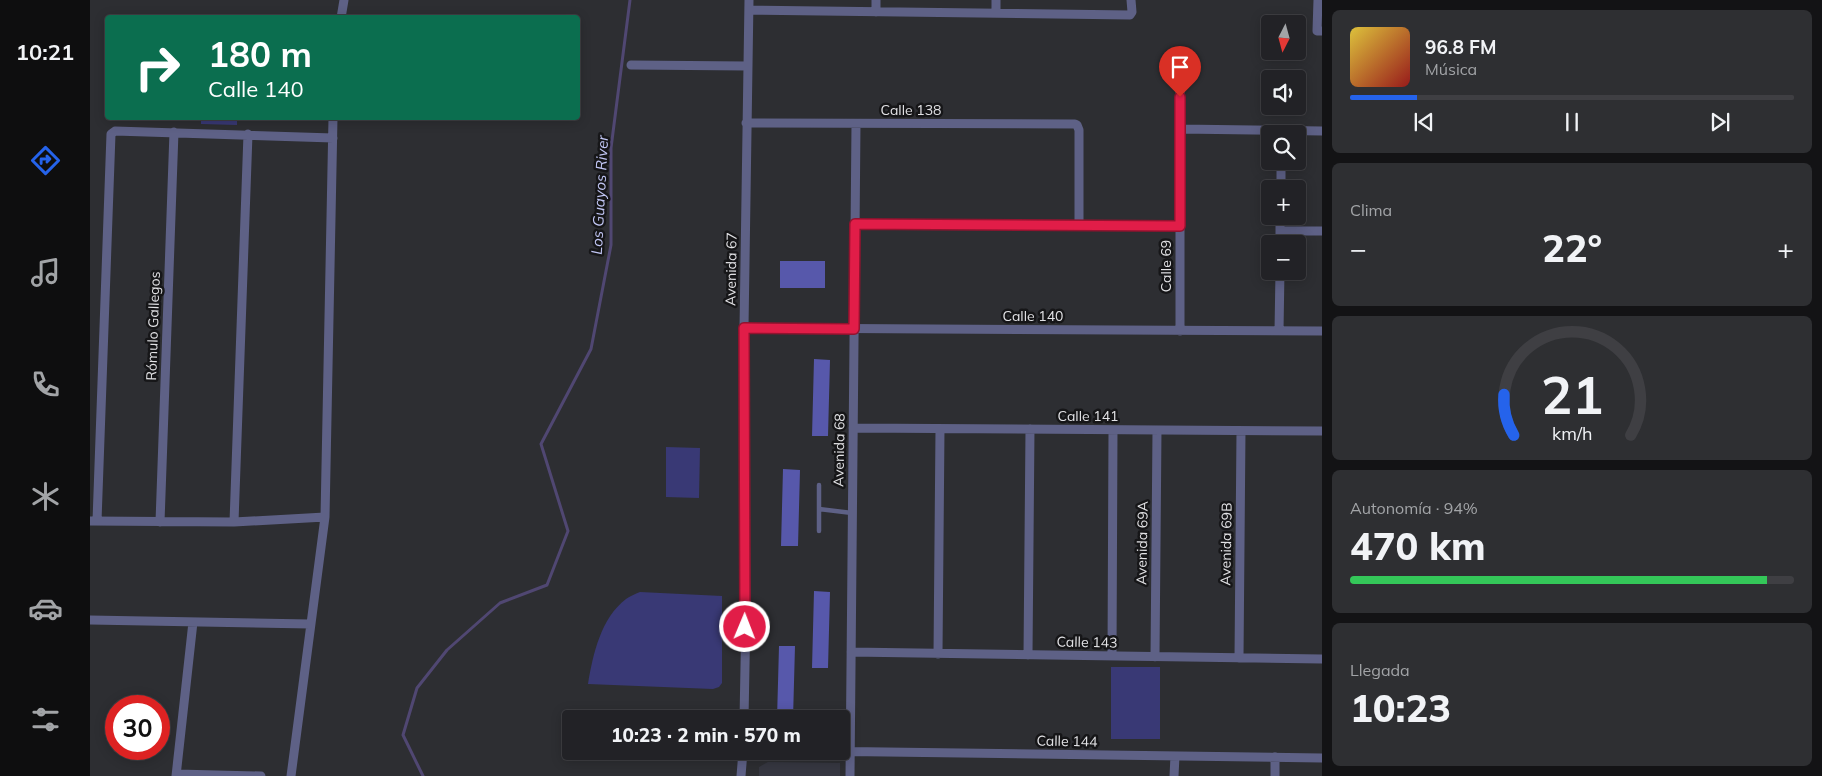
<!DOCTYPE html>
<html lang="es">
<meta charset="utf-8">
<style>
body{margin:0;font-family:Mulish,sans-serif;background:#2e2f32;color:#f1f3f6;height:100vh;display:flex;flex-direction:column;font-size:19px;white-space:nowrap}
*{box-sizing:border-box;margin:0}
p{font-size:16px;color:#a2a4a7}
.icon{flex:none;width:28px;height:28px;fill:none;stroke:currentColor;stroke-width:2;stroke-linecap:round;stroke-linejoin:round}
.map{position:relative;flex:1;overflow:hidden}
.drawer{display:flex;flex-direction:column;gap:10px;padding:10px;background:#131315;width:500px}
.drawer>*{flex:none}
.guide{position:absolute;left:15px;top:15px;width:475px;height:105px;border-radius:5px;box-shadow:0 2px 12px #0003,0 0 0 1px #3f3f43;background:#0b6e4f;color:#fff;overflow:hidden}
.needle{width:32px;rotate:186deg}
.buttons{position:absolute;left:1171px;top:15px;display:grid;gap:10px}
.buttons a{display:grid;place-items:center;width:45px;height:45px;border-radius:5px;background:#222226;box-shadow:0 2px 12px #0003,0 0 0 1px #3f3f43;font-size:25px}
.speed{position:absolute;left:15px;top:695px;display:flex;gap:10px;font-size:25px;font-weight:700;text-align:center}
.speed>*{display:grid;place-content:center;width:65px;height:65px;border-radius:50%;background:#222226;box-shadow:0 2px 12px #0003,0 0 0 1px #3f3f43;line-height:1}
.speed .limit{border:8px solid #d22;background:#fff;color:#111}
.pin{position:absolute;display:grid;place-items:center;width:42px;height:42px;color:#fff;margin:-51px -21px;border-radius:50% 50% 50% 0;rotate:-45deg;box-shadow:0 0 5px #0007}
.pin .icon{rotate:45deg}
.me{position:absolute;width:55px;margin:-28px;rotate:1deg;stroke-linejoin:round;filter:drop-shadow(0 0 4px #0008)}
.turn{display:flex;align-items:center;gap:18px;height:105px;padding:0 20px;font-size:22px}
.turn .icon{width:65px;height:65px;stroke-width:2.5}
.turn b{display:block;font-size:35px;line-height:42px}
.big{font-size:38px;font-weight:800;line-height:1.1}
.drawer .tile{flex:1;display:flex;flex-direction:column;justify-content:center;gap:8px;min-width:0;padding:0 18px;border-radius:8px;background:#2e2f32}
.drawer .dial{align-items:center;gap:0}
.dial svg{height:130px;overflow:visible;fill:none;stroke:#3f3f43;stroke-width:7;stroke-linecap:round;text-anchor:middle}
.dial text{fill:#f1f3f6;stroke:none}
.song{display:flex;align-items:center;gap:15px}
.cover{width:60px;height:60px;border-radius:8px;background:linear-gradient(135deg,hsl(50 70% 55%),hsl(0 70% 35%))}
.played{height:5px;border-radius:2px;background:linear-gradient(90deg,#2563eb 15%,#3f3f43 15%)}
.keys{display:flex;justify-content:space-around;direction:ltr}
.heat{display:flex;justify-content:space-between;align-items:center;font-size:28px;direction:ltr}
.charge{height:8px;border-radius:4px;background:linear-gradient(90deg,#34c759 94%,#3f3f43 0)}
.trip{position:absolute;left:472px;top:710px;width:288px;height:50px;border-radius:5px;background:#222226;box-shadow:0 2px 12px #0003,0 0 0 1px #3f3f43;font-weight:800;line-height:50px;text-align:center}
main{display:flex;flex:1;min-height:0}
.menu{display:flex;flex-direction:column;width:90px;justify-content:space-around;align-items:center;background:#0e0e0f;color:#a2a4a7}
.menu .icon{width:35px;height:35px}
.menu .selected{color:#2563eb}
.menu b{font-size:22px;color:#f1f3f6}
.map>svg:first-child{display:block}
.built{fill:#363741}
.park{fill:#393975}
.lines{fill:none;stroke-linecap:round;stroke-linejoin:round}
.stream{stroke:#504772;stroke-width:3}
.building{fill:#5758ab}
.lane{stroke:#5e6186;stroke-width:4.5}
.street{stroke:#5e6186;stroke-width:9}
.route-casing{stroke:#92132f;stroke-width:12}
.route{stroke:#e11d48;stroke-width:9}
.labels{text-anchor:middle;stroke-width:5;stroke-linejoin:round;paint-order:stroke}
.street-label{font-size:14px;fill:#e2e2e5;stroke:#161618}
.water-label{font-size:15px;font-style:italic;fill:#c1c6f4;stroke:#161618}
</style>
<main>
<nav class="menu">
<b>10:21</b>
<svg class="icon selected" aria-label="directions" viewBox="0 0 24 24"><path d="M12 3l9 9-9 9-9-9zM9 14v-3h6M13 9l2 2-2 2"/></svg>
<svg class="icon" aria-label="music" viewBox="0 0 24 24"><path d="M9 18V5l10-2v13"/><circle cx="6" cy="18" r="3"/><circle cx="16" cy="16" r="3"/></svg>
<svg class="icon" aria-label="phone" viewBox="0 0 24 24"><path d="M5 4h4l2 5-3 2q2 4 5 5l2-3 5 2v4C11 20 4 13 5 4z"/></svg>
<svg class="icon" aria-label="climate" viewBox="0 0 24 24"><path d="M12 3v18M4 7l16 10M4 17L20 7"/></svg>
<svg class="icon" aria-label="car" viewBox="0 0 24 24"><path d="M5 17H2v-5l4-1 3-4h7l3 4 3 1v5h-3M9 17h6M6 11h13"/><circle cx="7" cy="17" r="2"/><circle cx="17" cy="17" r="2"/></svg>
<svg class="icon" aria-label="filters" viewBox="0 0 24 24"><path d="M4 7h16M4 17h16"/><circle cx="9" cy="7" r="2"/><circle cx="15" cy="17" r="2"/></svg>
</nav>
<div class="map">
<svg width="1232" height="776" viewBox="0 0 1232 776">
<rect width="100%" height="100%" fill="#2d2e32"/>
<path class="built" d="M 678,762 L 750,763 L 750,776 L 669,776 L 669,767 Z"/>
<path class="park" d="M 111,118 L 147,118 L 147,125 L 111,124 Z
M 576,447 L 610,448 L 609,498 L 576,497 Z
M 550,592 L 632,596 L 632,683 L 629,687 L 623,689 L 498,684 C 503,654 511,618 536,599 C 540,596 545,594 550,592 Z
M 1021,667 L 1070,667 L 1070,739 L 1021,739 Z"/>
<g class="lines">
<path class="stream" d="M 333,776 L 313,735 L 327,688 L 357,650 L 410,603 L 457,585 L 478,531 L 451,444 L 501,349 L 521,245 L 521,148 L 540,0"/>
</g>
<path class="building" d="M 690,261 L 735,261 L 735,288 L 690,288 Z
M 724,359 L 740,360 L 738,436 L 722,436 Z
M 693,469 L 710,470 L 708,546 L 691,546 Z
M 724,591 L 740,592 L 738,668 L 722,668 Z
M 689,646 L 705,646 L 703,719 L 687,719 Z
M 523,709 L 572,711 L 572,719 L 522,719 Z"/>
<g class="lines">
<path class="lane" d="M 729,485 L 729,531
M 729,509 L 762,513"/>
<path class="street" d="M 906,0 L 906,13
M 1228,0 L 1227,31 L 1232,31
M 659,10 L 1040,15 L 1042,12 L 1041,0
M 786,12 L 786,0
M 251,18 L 254,0
M 541,65 L 657,66
M 656,123 L 985,124 L 987,125 L 989,130 L 989,226
M 1090,129 L 1232,131
M 1191,189 L 1191,161
M 765,224 L 1090,226
M 1190,231 L 1232,231
M 1190,244 L 1190,216
M 654,328 L 1232,331
M 1090,331 L 1090,81
M 1189,331 L 1190,271
M 763,428 L 1232,431
M 0,521 L 144,522 L 235,517
M 7,521 L 21,134 L 25,131 L 243,138
M 70,522 L 84,132
M 144,522 L 158,134
M 0,620 L 220,624
M 761,652 L 1232,659
M 848,654 L 850,429
M 938,655 L 940,429
M 1022,656 L 1023,430
M 1065,657 L 1067,430
M 1149,658 L 1151,431
M 654,719 L 656,613 L 654,328 L 659,0
M 721,751 L 1232,758
M 87,774 L 171,776
M 86,776 L 103,622
M 201,776 L 235,517 L 243,118
M 651,776 L 653,751
M 760,776 L 766,124
M 1084,776 L 1085,756
M 1185,776 L 1185,757"/>
</g>
<g class="lines">
<defs>
<path id="route" d="M 655,627 L 654,328 L 764,329 L 765,224 L 1090,226 L 1090,97"/>
</defs>
<use href="#route" class="route-casing"/>
<use href="#route" class="route"/>
</g>
<g class="labels">
<g class="street-label">
<text x="821" y="115">Calle 138</text>
<text transform="translate(1076 266) rotate(-90)" y="5">Calle 69</text>
<text transform="translate(641 269) rotate(-89)" y="5">Avenida 67</text>
<text x="943" y="321">Calle 140</text>
<text transform="translate(63 326) rotate(-88)" y="5">Rómulo Gallegos</text>
<text x="998" y="421">Calle 141</text>
<text transform="translate(749 450) rotate(-89)" y="5">Avenida 68</text>
<text transform="translate(1052 543) rotate(-89)" y="5">Avenida 69A</text>
<text transform="translate(1136 544) rotate(-89)" y="5">Avenida 69B</text>
<text transform="translate(997 642) rotate(1)" y="5">Calle 143</text>
<text transform="translate(977 741) rotate(1)" y="5">Calle 144</text>
</g>
<g class="water-label">
<text transform="translate(510 195) rotate(-87)" y="5">Los Guayos River</text>
</g>
</g>
</svg>
<div class="buttons">
<a><svg class="needle" viewBox="-14 -14 28 28"><path d="M0-13l5 13h-10z" fill="#e53935"/><path d="M0 13l5-13h-10z" fill="#a2a4a7"/></svg></a>
<a><svg class="icon" aria-label="sound" viewBox="0 0 24 24"><path d="M4 9h4l5-4v14l-5-4H4zM17 9q2 3 0 6"/></svg></a>
<a><svg class="icon" aria-label="search" viewBox="0 0 24 24"><circle cx="10" cy="10" r="6"/><path d="M15 15l6 6"/></svg></a>
<a>+</a>
<a>−</a>
</div>
<div class="speed"><div class="limit">30</div></div>
<div class="pin" style="left:1090px;top:97px;background:#d93025"><svg class="icon" aria-label="arrive" viewBox="0 0 24 24"><path d="M6 21V4h12l-3 4 3 4H6"/></svg></div>
<svg class="me" style="left:655px;top:627px" viewBox="-20 -20 40 40"><circle r="17" fill="#e11d48" stroke="#fff" stroke-width="3"/><path d="M0-11L8 9 0 5-8 9z" fill="#fff"/></svg>
<div class="trip">10:23 · 2 min · 570 m</div>
<div class="guide">
<div class="turn"><svg class="icon" aria-label="right" viewBox="0 0 24 24"><path d="M7 20v-9h11M14 6l5 5-5 5"/></svg><div><b>180 m</b>Calle 140</div></div>
</div>
</div>
<section class="drawer">
<div class="tile">
<div class="song"><i class="cover"></i><div><b>96.8 FM</b><p>Música</p></div></div>
<div class="played"></div>
<div class="keys"><svg class="icon" aria-label="previous" viewBox="0 0 24 24"><path d="M18 5L8 12l10 7zM5 5v14"/></svg><svg class="icon" aria-label="pause" viewBox="0 0 24 24"><path d="M8 5v14M16 5v14"/></svg><svg class="icon" aria-label="next" viewBox="0 0 24 24"><path d="M6 5l10 7-10 7zM19 5v14"/></svg></div>
</div>
<div class="tile"><p>Clima</p>
<div class="heat"><a>−</a><b class="big">22°</b><a>+</a></div>
</div>
<div class="tile dial"><svg viewBox="0 0 100 80">
<path d="M14 69A42 42 0 1 1 86 69"/>
<path d="M14 69A42 42 0 0 1 8 44" stroke="#2563eb"/>
<text x="50" y="56" font-size="32" font-weight="700">21</text>
<text x="50" y="72" font-size="11">km/h</text>
</svg></div>
<div class="tile"><p>Autonomía · 94%</p><b class="big">470 km</b><div class="charge"></div></div>
<div class="tile"><p>Llegada</p><b class="big">10:23</b></div>
</section>
</main>
